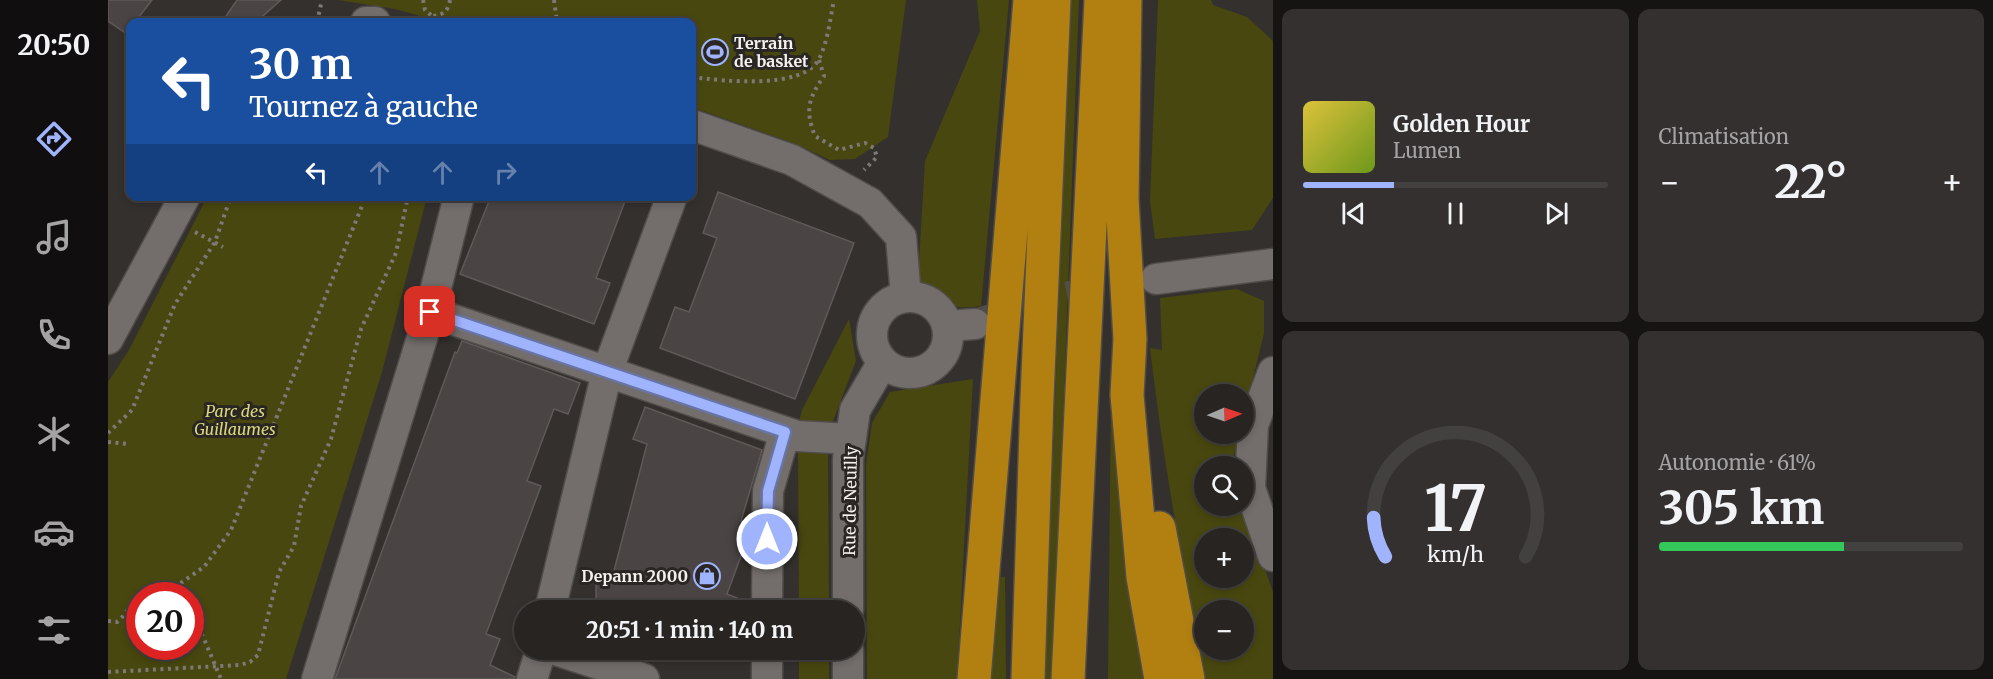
<!DOCTYPE html>
<html lang="fr">
<meta charset="utf-8">
<style>
body{margin:0;font-family:Merriweather,serif;background:#33302f;color:#f1f3f6;height:100vh;display:flex;flex-direction:column;font-size:22px;white-space:nowrap}
*{box-sizing:border-box;margin:0}
p{font-size:20px;color:#a4a4a5}
.icon{flex:none;width:33px;height:33px;fill:none;stroke:currentColor;stroke-width:2;stroke-linecap:round;stroke-linejoin:round}
.map{position:relative;flex:1;overflow:hidden}
.details{display:flex;flex-direction:column;gap:9px;padding:9px;background:#151413;width:720px}
.details>*{flex:none}
.hud{position:absolute;left:18px;top:18px;width:570px;height:183px;border-radius:12px;box-shadow:0 3px 9px #0003,0 0 0 2px #434140;background:#1a4fa0;color:#fff;overflow:hidden}
.needle{width:39px;rotate:88deg}
.tools{position:absolute;left:1086px;top:384px;display:grid;gap:12px}
.tools a{display:grid;place-items:center;width:60px;height:60px;border-radius:50%;background:#272422;box-shadow:0 3px 9px #0003,0 0 0 2px #434140;font-size:30px}
.speed{position:absolute;left:18px;top:582px;display:flex;gap:12px;font-size:30px;font-weight:700;text-align:center}
.speed>*{display:grid;place-content:center;width:78px;height:78px;border-radius:50%;background:#272422;box-shadow:0 3px 9px #0003,0 0 0 2px #434140;line-height:1}
.speed .limit{border:9px solid #d22;background:#fff;color:#111}
.pin{position:absolute;display:grid;place-items:center;width:51px;height:51px;color:#fff;margin:-26px;border-radius:12px;box-shadow:0 3px 9px #0006}
.me{position:absolute;width:66px;margin:-33px;rotate:0deg;stroke-linejoin:round;filter:drop-shadow(0 0 4px #0008)}
.turn{display:flex;align-items:center;gap:21px;height:126px;padding:0 24px;font-size:27px}
.turn .icon{width:78px;height:78px;stroke-width:2.5}
.turn b{display:block;font-size:42px;line-height:51px}
.lanes{display:flex;align-items:center;height:57px;padding:0 24px;background:#0003;justify-content:center;gap:30px;direction:ltr}
.lanes .off{opacity:.35}
.big{font-size:45px;font-weight:700;line-height:1.1}
.details .widget{flex:1;display:flex;flex-direction:column;justify-content:center;gap:9px;min-width:0;padding:0 21px;border-radius:12px;background:#33302f}
.details .dial{align-items:center;gap:0}
.dial svg{height:156px;overflow:visible;fill:none;stroke:#434140;stroke-width:7;stroke-linecap:round;text-anchor:middle}
.dial text{fill:#f1f3f6;stroke:none}
.song{display:flex;align-items:center;gap:18px}
.cover{width:72px;height:72px;border-radius:9px;background:linear-gradient(135deg,hsl(50 70% 55%),hsl(80 70% 35%))}
.played{height:6px;border-radius:3px;background:linear-gradient(90deg,#a0b3fd 30%,#434140 30%)}
.keys{display:flex;justify-content:space-around;direction:ltr}
.heat{display:flex;justify-content:space-between;align-items:center;font-size:33px;direction:ltr}
.charge{height:9px;border-radius:4px;background:linear-gradient(90deg,#34c759 61%,#434140 0)}
.details .tiles{flex:1;display:grid;gap:9px;grid-template-columns:repeat(2,1fr)}
.trip{position:absolute;left:406px;top:600px;width:351px;height:60px;border-radius:30px;background:#272422;box-shadow:0 3px 9px #0003,0 0 0 2px #434140;font-weight:700;line-height:60px;text-align:center}
main{display:flex;flex:1;min-height:0}
.tab-bar{display:flex;flex-direction:column;width:108px;justify-content:space-around;align-items:center;background:#100e0e;color:#a4a4a5}
.tab-bar .icon{width:42px;height:42px}
.tab-bar .active{color:#a0b3fd}
.tab-bar b{font-size:27px;color:#f1f3f6}
.map>svg:first-child{display:block}
.green{fill:#48470f;fill-rule:evenodd}
.building{fill:#4a4444;stroke:#5f5959;stroke-width:1.5}
.lines{fill:none;stroke-linecap:round;stroke-linejoin:round}
.minor-tunnel{stroke:#514d4a;stroke-width:30;stroke-dasharray:30 15;stroke-linecap:butt}
.minor-casing{stroke:#504c49;stroke-width:33}
.highway-casing{stroke:#504c49;stroke-width:36}
.path{stroke:#7d7977;stroke-width:4;stroke-dasharray:3 4.5;stroke-linecap:butt}
.minor{stroke:#736e6b;stroke-width:30}
.highway{stroke:#b28011;stroke-width:33}
.route-casing{stroke:#6874a4;stroke-width:15}
.route{stroke:#a0b3fd;stroke-width:10}
.labels{text-anchor:middle;stroke-width:6;stroke-linejoin:round;paint-order:stroke}
.poi-label{font-size:16px;font-weight:bold;fill:#f3f0ee;stroke:#2a2623;text-anchor:start}
.park-label{font-size:16px;font-style:italic;fill:#dad97c;stroke:#2a2623}
.street-label{font-size:16px;fill:#f3f0ee;stroke:#2a2623}
</style>
<main>
<nav class="tab-bar">
<b>20:50</b>
<svg class="icon active" aria-label="directions" viewBox="0 0 24 24"><path d="M12 3l9 9-9 9-9-9zM9 14v-3h6M13 9l2 2-2 2"/></svg>
<svg class="icon" aria-label="music" viewBox="0 0 24 24"><path d="M9 18V5l10-2v13"/><circle cx="6" cy="18" r="3"/><circle cx="16" cy="16" r="3"/></svg>
<svg class="icon" aria-label="phone" viewBox="0 0 24 24"><path d="M5 4h4l2 5-3 2q2 4 5 5l2-3 5 2v4C11 20 4 13 5 4z"/></svg>
<svg class="icon" aria-label="climate" viewBox="0 0 24 24"><path d="M12 3v18M4 7l16 10M4 17L20 7"/></svg>
<svg class="icon" aria-label="car" viewBox="0 0 24 24"><path d="M5 17H2v-5l4-1 3-4h7l3 4 3 1v5h-3M9 17h6M6 11h13"/><circle cx="7" cy="17" r="2"/><circle cx="17" cy="17" r="2"/></svg>
<svg class="icon" aria-label="filters" viewBox="0 0 24 24"><path d="M4 7h16M4 17h16"/><circle cx="9" cy="7" r="2"/><circle cx="15" cy="17" r="2"/></svg>
</nav>
<div class="map">
<svg width="1165" height="679" viewBox="0 0 1165 679">
<rect width="100%" height="100%" fill="#34302d"/>
<path class="green" d="M 230,0 L 798,0 L 780,137 L 747,159 L 722,160 L 688,144 L 584,107 L 584,22 L 334,22 L 287,9 Z
M 869,0 L 901,0 L 873,306 C 840,311 831,302 810,278 L 817,161 L 872,31 Z
M 963,0 L 971,0 L 945,679 L 936,679 Z
M 1050,0 L 1103,0 L 1105,5 L 1139,17 L 1165,41 L 1165,198 L 1144,230 L 1047,239 L 1042,201 Z
M 99,197 L 319,197 L 274,372 L 178,679 L 0,679 L 0,382 L 21,350 ZM 32,596 L 82,596 L 82,646 L 32,646 Z
M 1129,289 L 1156,301 L 1156,333 L 1136,416 L 1136,394 L 1096,394 L 1096,434 L 1131,434 L 1123,466 L 1096,466 L 1096,506 L 1135,506 L 1165,592 L 1165,679 L 1098,679 C 1074,569 1055,459 1042,348 L 1054,350 L 1052,298 ZM 1096,538 L 1136,538 L 1136,578 L 1096,578 ZM 1096,610 L 1136,610 L 1136,650 L 1096,650 Z
M 741,319 L 748,361 L 722,429 L 689,430 L 694,410 Z
M 865,379 L 849,679 L 759,679 L 758,465 L 764,423 L 782,392 Z
M 1003,395 L 1044,679 L 1000,679 Z
M 690,450 L 720,452 L 721,610 L 691,610 Z
M 890,577 L 897,577 L 898,679 L 881,679 Z
M 691,650 L 721,650 L 721,679 L 691,679 Z"/>
<path class="building" d="M 0,0 L 44,0 L 27,22 L 22,22 L 19,34 L 0,21 Z
M 129,0 L 173,0 L 148,22 L 114,22 Z
M 610,192 L 746,243 L 687,399 L 552,348 L 567,307 L 581,312 L 609,238 L 595,233 Z
M 383,196 L 519,196 L 488,278 L 502,283 L 486,324 L 352,274 Z
M 354,341 L 472,383 L 460,414 L 446,409 L 419,481 L 433,486 L 378,634 L 392,639 L 382,665 L 407,677 L 407,679 L 227,679 L 347,352 L 349,353 Z
M 537,407 L 654,450 L 633,521 L 642,524 L 639,540 L 619,594 L 642,603 L 642,610 L 488,610 L 488,581 L 502,586 L 539,444 L 525,439 Z"/>
<g class="lines">
<path class="minor-tunnel" d="M 873,322 L 956,297 L 1042,280"/>
<defs>
<path id="minor" d="M 258,22 L 267,22
M 584,125 L 684,160 L 762,203 L 793,237 L 798,297
M 1048,279 L 1165,264
M764 335a38 38 0 1 1 76 0a38 38 0 1 1-76 0Z
M 322,312 L 689,436 L 743,439
M 839,326 L 867,324
M 0,339 L 77,196
M 1165,372 L 1145,425 L 1142,488 L 1165,556
M 442,610 L 499,372 L 564,196
M 659,610 L 660,491 L 677,432
M 740,610 L 740,459 L 747,410 L 775,362
M 448,650 L 536,679
M 209,679 L 322,312 L 351,196
M 424,679 L 433,650
M 659,679 L 659,650
M 740,679 L 740,650"/>
<path id="highway" d="M 1017,0 L 1014,199 L 1022,339 L 1019,395 L 1035,577 L 1053,679
M 1051,528 L 1080,679
M 866,679 L 922,0
M 920,679 L 929,398 L 946,0
M 960,679 L 993,0"/>
</defs>
<use href="#minor" class="minor-casing"/>
<use href="#highway" class="highway-casing"/>
<path class="path" d="M 315,0 L 317,10 L 324,16
M 446,0 L 449,22
M 209,22 L 214,0
M 322,22 L 324,16 C 335,15 340,12 342,0
M 711,60 L 716,76 C 700,99 697,110 707,136 L 731,150 L 757,143 L 766,148 L 769,157 L 756,170
M 584,77 C 614,81 695,90 711,59 C 720,41 722,19 726,0
M 87,232 L 115,247
M 0,433 L 24,410 L 67,304 L 107,242 L 123,196
M 0,442 L 21,444
M 73,585 L 78,596
M 54,596 L 96,567 L 123,530 L 258,196
M 82,606 L 113,679
M 0,621 L 9,622 C 19,615 20,603 32,600
M 0,672 L 132,665 L 142,662 L 150,655 L 171,572 L 186,546 L 193,506 L 223,439 L 253,329 L 288,253 L 300,196"/>
<use href="#minor" class="minor"/>
<use href="#highway" class="highway"/>
</g>
<g class="lines">
<defs>
<path id="route" d="M 322,312 L 677,432 L 660,491 L 659,539"/>
</defs>
<use href="#route" class="route-casing"/>
<use href="#route" class="route"/>
</g>
<defs>
<symbol id="stadium-ring" viewBox="-11 -11 22 22"><circle r="9.5" fill="#2a2623" stroke="#a0b3fd" stroke-width="1.5"/><path d="M0-5a6.5 5 0 1 0 0 10a6.5 5 0 1 0 0-10ZM-3.5-1.8h7v3.6h-7Z" fill="#a0b3fd"/></symbol>
<symbol id="shop-ring" viewBox="-11 -11 22 22"><circle r="9.5" fill="#2a2623" stroke="#a0b3fd" stroke-width="1.5"/><path d="M-5-2.5h2.3a2.7 3.5 0 0 1 5.4 0H5L5.5 6h-11ZM-1.5-2.5h3a1.5 2.3 0 0 0-3 0Z" fill="#a0b3fd"/></symbol>
</defs>
<g fill-rule="evenodd">
<use href="#stadium-ring" x="592" y="37" width="30" height="30"/>
<use href="#shop-ring" x="584" y="561" width="30" height="30"/>
</g>
<g class="labels">
<g class="poi-label">
<text x="626" y="49">Terrain<tspan x="626" dy="18">de basket</tspan></text>
<text x="580" y="582" text-anchor="end">Depann 2000</text>
</g>
<g class="park-label">
<text x="127" y="417">Parc des<tspan x="127" dy="18">Guillaumes</tspan></text>
</g>
<g class="street-label">
<text transform="translate(742 501) rotate(-89)" y="6">Rue de Neuilly</text>
</g>
</g>
</svg>
<div class="tools">
<a><svg class="needle" viewBox="-14 -14 28 28"><path d="M0-13l5 13h-10z" fill="#e53935"/><path d="M0 13l5-13h-10z" fill="#a4a4a5"/></svg></a>
<a><svg class="icon" aria-label="search" viewBox="0 0 24 24"><circle cx="10" cy="10" r="6"/><path d="M15 15l6 6"/></svg></a>
<a>+</a>
<a>−</a>
</div>
<div class="speed"><div class="limit">20</div></div>
<div class="pin" style="left:322px;top:312px;background:#d93025"><svg class="icon" aria-label="arrive" viewBox="0 0 24 24"><path d="M6 21V4h12l-3 4 3 4H6"/></svg></div>
<svg class="me" style="left:659px;top:539px" viewBox="-20 -20 40 40"><circle r="17" fill="#a0b3fd" stroke="#fff" stroke-width="3"/><path d="M0-11L8 9 0 5-8 9z" fill="#fff"/></svg>
<div class="trip">20:51 · 1 min · 140 m</div>
<div class="hud">
<div class="turn"><svg class="icon" aria-label="left" viewBox="0 0 24 24"><path d="M17 20v-9H6M10 6l-5 5 5 5"/></svg><div><b>30 m</b>Tournez à gauche</div></div>
<div class="lanes"><svg class="icon" aria-label="left" viewBox="0 0 24 24"><path d="M17 20v-9H6M10 6l-5 5 5 5"/></svg><svg class="icon off" aria-label="ahead" viewBox="0 0 24 24"><path d="M12 20V5M6 11l6-6 6 6"/></svg><svg class="icon off" aria-label="ahead" viewBox="0 0 24 24"><path d="M12 20V5M6 11l6-6 6 6"/></svg><svg class="icon off" aria-label="right" viewBox="0 0 24 24"><path d="M7 20v-9h11M14 6l5 5-5 5"/></svg></div>
</div>
</div>
<section class="details">
<div class="tiles">
<div class="widget">
<div class="song"><i class="cover"></i><div><b>Golden Hour</b><p>Lumen</p></div></div>
<div class="played"></div>
<div class="keys"><svg class="icon" aria-label="previous" viewBox="0 0 24 24"><path d="M18 5L8 12l10 7zM5 5v14"/></svg><svg class="icon" aria-label="pause" viewBox="0 0 24 24"><path d="M8 5v14M16 5v14"/></svg><svg class="icon" aria-label="next" viewBox="0 0 24 24"><path d="M6 5l10 7-10 7zM19 5v14"/></svg></div>
</div>
<div class="widget"><p>Climatisation</p>
<div class="heat"><a>−</a><b class="big">22°</b><a>+</a></div>
</div>
<div class="widget dial"><svg viewBox="0 0 100 80">
<path d="M14 69A42 42 0 1 1 86 69"/>
<path d="M14 69A42 42 0 0 1 8 49" stroke="#a0b3fd"/>
<text x="50" y="56" font-size="32" font-weight="700">17</text>
<text x="50" y="72" font-size="11">km/h</text>
</svg></div>
<div class="widget"><p>Autonomie · 61%</p><b class="big">305 km</b><div class="charge"></div></div>
</div>
</section>
</main>
